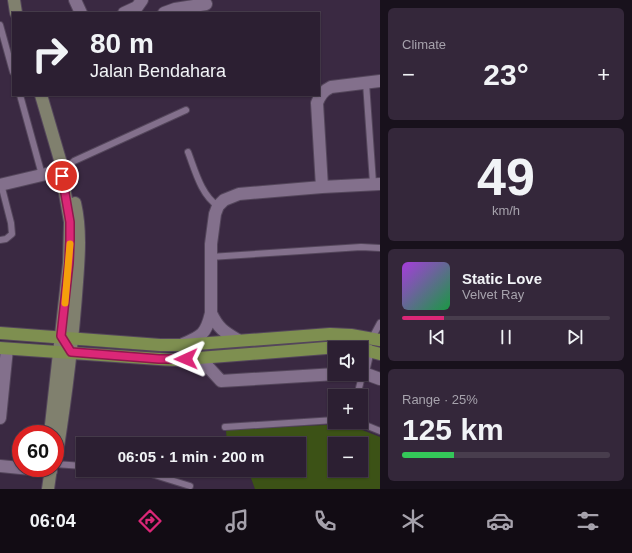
<!DOCTYPE html>
<meta charset="utf-8">
<style>
body{margin:0;font-family:Arial,sans-serif;background:#34273a;color:#f1f3f6;height:100vh;display:flex;flex-direction:column;font-size:15px;white-space:nowrap}
*{box-sizing:border-box;margin:0}
p{font-size:13px;color:#a6a2ac}
.icon{flex:none;width:22px;height:22px;fill:none;stroke:currentColor;stroke-width:2;stroke-linecap:round;stroke-linejoin:round}
.map{position:relative;flex:1;overflow:hidden}
.side{display:flex;flex-direction:column;gap:8px;padding:8px;background:#18111c;width:252px}
.side>*{flex:none}
.top-card{position:absolute;left:12px;top:12px;width:308px;height:84px;border-radius:0px;box-shadow:0 1px 3px #0004,0 0 0 1px #483d4d;background:#2c1f32;color:#f1f3f6;overflow:hidden}
.controls{position:absolute;left:328px;top:341px;display:grid;gap:8px}
.controls a{display:grid;place-items:center;width:40px;height:40px;border-radius:0px;background:#2c1f32;box-shadow:0 1px 3px #0004,0 0 0 1px #483d4d;font-size:20px}
.speed{position:absolute;left:12px;top:425px;display:flex;gap:8px;font-size:20px;font-weight:700;text-align:center}
.speed>*{display:grid;place-content:center;width:52px;height:52px;border-radius:50%;background:#2c1f32;box-shadow:0 1px 3px #0004,0 0 0 1px #483d4d;line-height:1}
.speed .limit{border:6px solid #d22;background:#fff;color:#111}
.pin{position:absolute;display:grid;place-items:center;width:34px;height:34px;color:#fff;margin:-17px;border:2px solid #fff;border-radius:50%;box-shadow:0 1px 4px #0007}
.me{position:absolute;width:44px;margin:-22px;rotate:269deg;stroke-linejoin:round;filter:drop-shadow(0 0 3px #0008)}
.turn{display:flex;align-items:center;gap:14px;height:84px;padding:0 12px;font-size:18px}
.turn .icon{width:52px;height:52px;stroke-width:2.5}
.turn b{display:block;font-size:28px;line-height:34px}
.big{font-size:30px;font-weight:800;line-height:1.1}
.side .card{flex:1;display:flex;flex-direction:column;justify-content:center;gap:6px;min-width:0;padding:0 14px;border-radius:6px;background:#34273a}
.side .dial{align-items:center;gap:0}
.dial b{font-size:52px;line-height:1}
.song{display:flex;align-items:center;gap:12px}
.cover{width:48px;height:48px;border-radius:6px;background:linear-gradient(135deg,hsl(280 70% 55%),hsl(140 70% 35%))}
.played{height:4px;border-radius:2px;background:linear-gradient(90deg,#db2777 20%,#483d4d 20%)}
.keys{display:flex;justify-content:space-around;direction:ltr}
.heat{display:flex;justify-content:space-between;align-items:center;font-size:22px;direction:ltr}
.charge{height:6px;border-radius:3px;background:linear-gradient(90deg,#34c759 25%,#483d4d 0)}
.trip{position:absolute;left:76px;top:437px;width:230px;height:40px;border-radius:0px;background:#2c1f32;box-shadow:0 1px 3px #0004,0 0 0 1px #483d4d;font-weight:800;line-height:40px;text-align:center}
.tab-bar{display:flex;height:64px;justify-content:space-around;align-items:center;background:#120c14;color:#a6a2ac}
.tab-bar .icon{width:28px;height:28px}
.tab-bar .selected{color:#db2777}
.tab-bar b{font-size:18px;color:#f1f3f6}
main{display:flex;flex:1;min-height:0}
.map>svg:first-child{display:block}
.green{fill:#3c5216;fill-rule:evenodd}
.lines{fill:none;stroke-linecap:round;stroke-linejoin:round}
.lane-casing{stroke:#54465b;stroke-width:8}
.street-casing{stroke:#54465b;stroke-width:14}
.secondary-casing{stroke:#54465b;stroke-width:14}
.primary-casing{stroke:#54465b;stroke-width:14}
.lane{stroke:#83708c;stroke-width:6}
.street{stroke:#83708c;stroke-width:12}
.secondary{stroke:#80806e;stroke-width:12}
.primary{stroke:#7e8f50;stroke-width:12}
.route-casing{stroke:#8e194d;stroke-width:10}
.route{stroke:#db2777;stroke-width:7}
.slow{stroke:#f59e0b;stroke-width:7}
</style>
<main>
<div class="map">
<svg width="380" height="489" viewBox="0 0 380 489">
<rect width="100%" height="100%" fill="#3a2942"/>
<path class="green" d="M 347,424 L 380,437 L 380,489 L 255,489 L 248,470 L 299,470 L 299,444 L 227,444 L 226,430 ZM 335,444 L 361,444 L 361,470 L 335,470 Z"/>
<g class="lines">
<defs>
<path id="lane" d="M 0,25 L 13,72
M 366,83 L 373,183
M 20,95 L 42,175
M 188,152 C 195,170 201,195 218,206
M 63,170 L 74,161 L 186,110
M 0,240 L 6,239 L 12,234 L 11,223 L 1,184
M 210,257 L 361,247 L 380,248
M 372,338 L 380,323
M 357,396 L 363,372
M 358,422 L 380,431
M 225,427 L 335,420
M 55,464 L 83,466
M 124,470 L 145,472 L 190,486"/>
<path id="street" d="M 75,0 L 81,13
M 124,13 L 137,7 L 142,0
M 164,13 L 175,9 L 206,4
M 0,185 L 63,170
M 322,187 L 317,103 C 320,95 323,91 331,87 L 380,81
M 211,313 C 218,328 224,332 238,340
M 183,344 C 202,336 206,334 211,313 L 211,244 L 215,214 L 218,206 L 224,200 L 239,194 L 322,187 L 380,184
M 200,358 L 221,381 L 336,374
M 361,372 L 380,379
M 363,372 L 368,350
M 0,418 L 7,349
M 0,466 L 51,471"/>
<path id="secondary" d="M 14,0 L 16,13
M 41,95 L 63,170 L 62,176 L 70,222 L 69,263 L 50,434
M 55,457 L 57,453 C 66,396 73,340 77,282 C 79,256 81,229 75,203
M 48,489 L 51,468"/>
<path id="primary" d="M 0,333 L 160,345 L 183,345 L 330,334 L 351,335 L 380,340
M 0,348 L 173,360 L 326,348 L 349,348
M 361,349 L 380,354"/>
</defs>
<use href="#lane" class="lane-casing"/>
<use href="#street" class="street-casing"/>
<use href="#secondary" class="secondary-casing"/>
<use href="#primary" class="primary-casing"/>
<use href="#lane" class="lane"/>
<use href="#street" class="street"/>
<use href="#secondary" class="secondary"/>
<use href="#primary" class="primary"/>
</g>
<g class="lines">
<defs>
<path id="route" d="M 62,176 L 70,222 L 70,240 L 69,263 L 61,336 L 71,352 L 159,359 L 186,359"/>
</defs>
<use href="#route" class="route-casing"/>
<use href="#route" class="route"/>
<path class="slow" d="M 65,303 L 70,244"/>
</g>
</svg>
<div class="controls">
<a><svg class="icon" aria-label="sound" viewBox="0 0 24 24"><path d="M4 9h4l5-4v14l-5-4H4zM17 9q2 3 0 6"/></svg></a>
<a>+</a>
<a>−</a>
</div>
<div class="speed"><div class="limit">60</div></div>
<div class="pin" style="left:62px;top:176px;background:#d93025"><svg class="icon" aria-label="arrive" viewBox="0 0 24 24"><path d="M6 21V4h12l-3 4 3 4H6"/></svg></div>
<svg class="me" style="left:186px;top:359px" viewBox="-20 -20 40 40"><path d="M0-17L14 15 0 8-14 15z" fill="#db2777" stroke="#fff" stroke-width="4"/></svg>
<div class="trip">06:05 · 1 min · 200 m</div>
<div class="top-card">
<div class="turn"><svg class="icon" aria-label="right" viewBox="0 0 24 24"><path d="M7 20v-9h11M14 6l5 5-5 5"/></svg><div><b>80 m</b>Jalan Bendahara</div></div>
</div>
</div>
<section class="side">
<div class="card"><p>Climate</p>
<div class="heat"><a>−</a><b class="big">23°</b><a>+</a></div>
</div>
<div class="card dial"><b>49</b><p>km/h</p></div>
<div class="card">
<div class="song"><i class="cover"></i><div><b>Static Love</b><p>Velvet Ray</p></div></div>
<div class="played"></div>
<div class="keys"><svg class="icon" aria-label="previous" viewBox="0 0 24 24"><path d="M18 5L8 12l10 7zM5 5v14"/></svg><svg class="icon" aria-label="pause" viewBox="0 0 24 24"><path d="M8 5v14M16 5v14"/></svg><svg class="icon" aria-label="next" viewBox="0 0 24 24"><path d="M6 5l10 7-10 7zM19 5v14"/></svg></div>
</div>
<div class="card"><p>Range · 25%</p><b class="big">125 km</b><div class="charge"></div></div>
</section>
</main>
<nav class="tab-bar">
<b>06:04</b>
<svg class="icon selected" aria-label="directions" viewBox="0 0 24 24"><path d="M12 3l9 9-9 9-9-9zM9 14v-3h6M13 9l2 2-2 2"/></svg>
<svg class="icon" aria-label="music" viewBox="0 0 24 24"><path d="M9 18V5l10-2v13"/><circle cx="6" cy="18" r="3"/><circle cx="16" cy="16" r="3"/></svg>
<svg class="icon" aria-label="phone" viewBox="0 0 24 24"><path d="M5 4h4l2 5-3 2q2 4 5 5l2-3 5 2v4C11 20 4 13 5 4z"/></svg>
<svg class="icon" aria-label="climate" viewBox="0 0 24 24"><path d="M12 3v18M4 7l16 10M4 17L20 7"/></svg>
<svg class="icon" aria-label="car" viewBox="0 0 24 24"><path d="M5 17H2v-5l4-1 3-4h7l3 4 3 1v5h-3M9 17h6M6 11h13"/><circle cx="7" cy="17" r="2"/><circle cx="17" cy="17" r="2"/></svg>
<svg class="icon" aria-label="filters" viewBox="0 0 24 24"><path d="M4 7h16M4 17h16"/><circle cx="9" cy="7" r="2"/><circle cx="15" cy="17" r="2"/></svg>
</nav>
